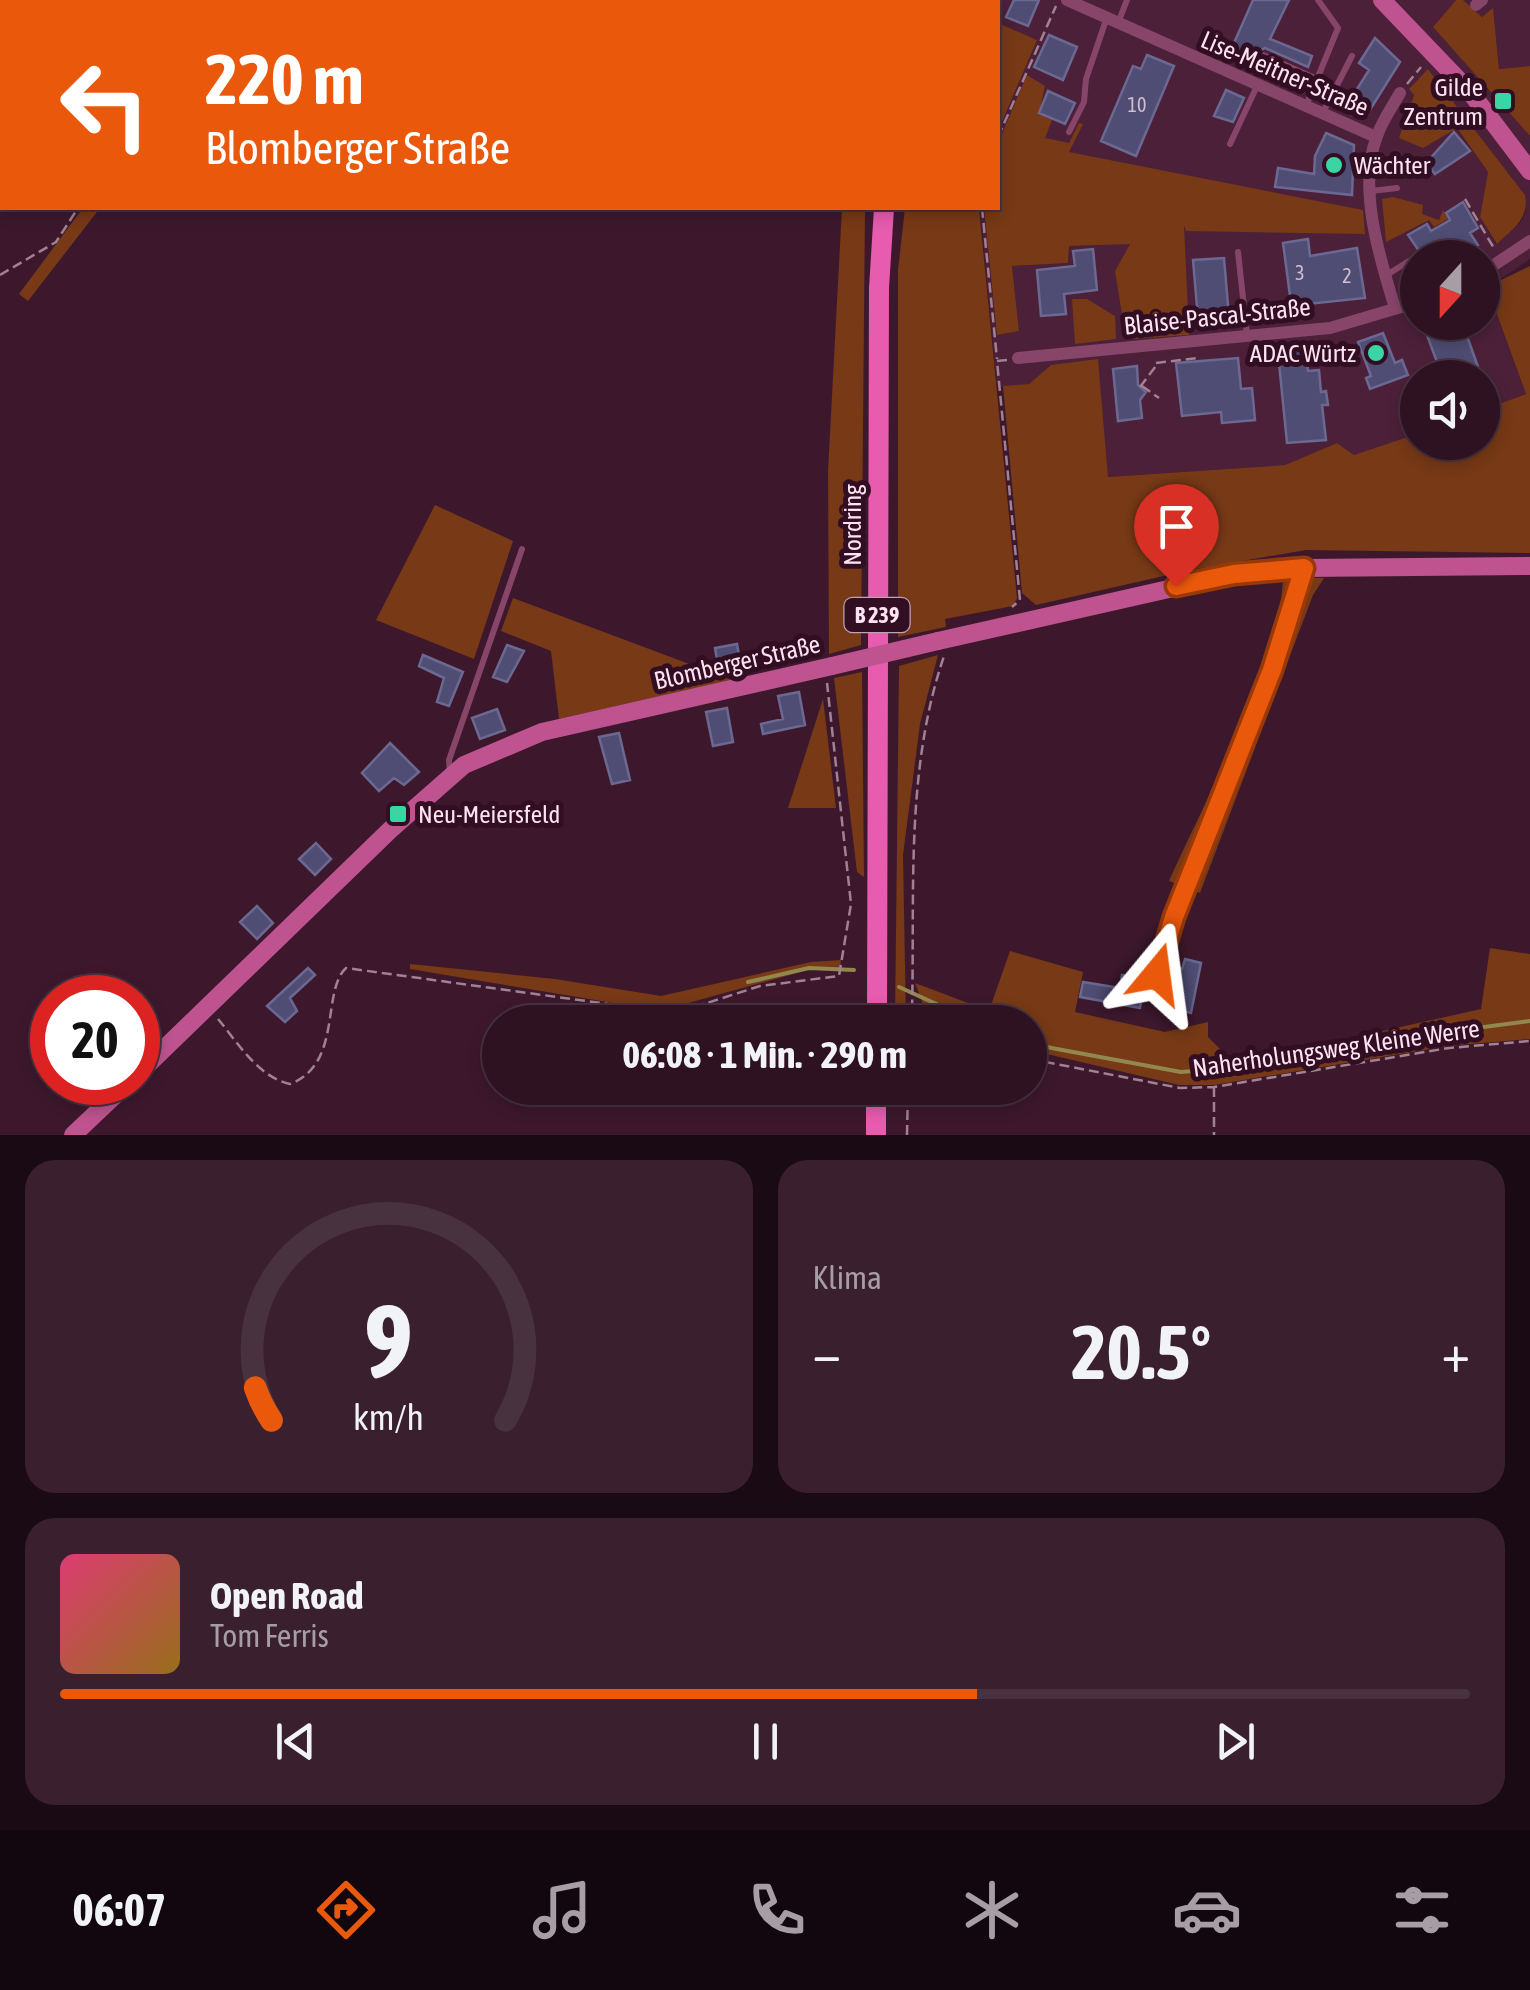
<!DOCTYPE html>
<html lang="de">
<meta charset="utf-8">
<style>
body{margin:0;font-family:"Asap Condensed",sans-serif;background:#3a202f;color:#f1f3f6;height:100vh;display:flex;flex-direction:column;font-size:38px;white-space:nowrap}
*{box-sizing:border-box;margin:0}
p{font-size:32px;color:#a79ea5}
.icon{flex:none;width:55px;height:55px;fill:none;stroke:currentColor;stroke-width:2;stroke-linecap:round;stroke-linejoin:round}
.map{position:relative;height:1135px;overflow:hidden}
.drawer{display:flex;flex-direction:column;gap:25px;padding:25px;background:#190a13;flex:1}
.drawer>*{flex:none}
.top-card{position:absolute;left:0px;top:0px;width:1000px;height:210px;box-shadow:0 5px 15px #0003,0 0 0 2px #493240;background:#ea580c;color:#fff;overflow:hidden}
.needle{width:65px;rotate:201deg}
.controls{position:absolute;left:1400px;top:240px;display:grid;gap:20px}
.controls a{display:grid;place-items:center;width:100px;height:100px;border-radius:50%;background:#2e1222;box-shadow:0 5px 15px #0003,0 0 0 2px #493240;font-size:50px}
.speed{position:absolute;left:30px;top:975px;display:flex;gap:20px;font-size:50px;font-weight:700;text-align:center}
.speed>*{display:grid;place-content:center;width:130px;height:130px;border-radius:50%;background:#2e1222;box-shadow:0 5px 15px #0003,0 0 0 2px #493240;line-height:1}
.speed .limit{border:15px solid #d22;background:#fff;color:#111}
.pin{position:absolute;display:grid;place-items:center;width:85px;height:85px;color:#fff;margin:-102px -42px;border-radius:50% 50% 50% 0;rotate:-45deg;box-shadow:0 0 10px #0007}
.pin .icon{rotate:45deg}
.me{position:absolute;width:110px;margin:-55px;rotate:16deg;stroke-linejoin:round;filter:drop-shadow(0 0 8px #0008)}
.turn{display:flex;align-items:center;gap:35px;height:210px;padding:0 40px;font-size:45px}
.turn .icon{width:130px;height:130px;stroke-width:2.5}
.turn b{display:block;font-size:70px;line-height:85px}
.big{font-size:75px;font-weight:700;line-height:1.1}
.drawer .tile{flex:1;display:flex;flex-direction:column;justify-content:center;gap:15px;min-width:0;padding:0 35px;border-radius:30px;background:#3a202f}
.drawer .dial{align-items:center;gap:0}
.dial svg{height:260px;overflow:visible;fill:none;stroke:#493240;stroke-width:7;stroke-linecap:round;text-anchor:middle}
.dial text{fill:#f1f3f6;stroke:none}
.song{display:flex;align-items:center;gap:30px}
.cover{width:120px;height:120px;border-radius:15px;background:linear-gradient(135deg,hsl(340 70% 55%),hsl(40 70% 35%))}
.played{height:10px;border-radius:5px;background:linear-gradient(90deg,#ea580c 65%,#493240 65%)}
.keys{display:flex;justify-content:space-around;direction:ltr}
.heat{display:flex;justify-content:space-between;align-items:center;font-size:55px;direction:ltr}
.drawer .tiles{flex:1;display:grid;gap:25px;grid-template-columns:1fr 1fr}
.tile:last-child{grid-column:span 2}
.trip{position:absolute;left:482px;top:1005px;width:565px;height:100px;border-radius:50px;background:#2e1222;box-shadow:0 5px 15px #0003,0 0 0 2px #493240;font-weight:700;line-height:100px;text-align:center}
.tab-bar{display:flex;height:160px;justify-content:space-around;align-items:center;background:#12070e;color:#a79ea5}
.tab-bar .icon{width:70px;height:70px}
.tab-bar .selected{color:#ea580c}
.tab-bar b{font-size:45px;color:#f1f3f6}
.map>svg:first-child{display:block}
.built{fill:#4c2039;fill-rule:evenodd}
.green{fill:#773916}
.lines{fill:none;stroke-linecap:round;stroke-linejoin:round}
.stream{stroke:#92874d;stroke-width:4}
.building{fill:#504d75;stroke:#6b6892;stroke-width:2.5}
.path{stroke:#a18293;stroke-width:2.5;stroke-dasharray:10 5;stroke-linecap:butt}
.lane{stroke:#88456a;stroke-width:6}
.street{stroke:#88456a;stroke-width:12}
.secondary{stroke:#be5390;stroke-width:18}
.primary{stroke:#e75cae;stroke-width:20}
.secondary-bridge{stroke:#be5390;stroke-width:18}
.route-casing{stroke:#983908;stroke-width:25}
.route{stroke:#ea580c;stroke-width:18}
.poi-dot{fill:#3bd4a4;stroke:#320e23;stroke-width:4}
.labels{text-anchor:middle;stroke-width:10;stroke-linejoin:round;paint-order:stroke}
.number-label{font-size:20px;fill:#d2bed0}
.shield{fill:#320e23;stroke:#c0a3b2;stroke-width:2.5}
.shield-label{font-size:22px;font-weight:bold;fill:#fde3ef}
.street-label{font-size:25px;fill:#fde3ef;stroke:#320e23}
.poi-label{font-size:25px;fill:#fde3ef;stroke:#320e23;text-anchor:end}
</style>
<div class="map">
<svg width="1530" height="1135" viewBox="0 0 1530 1135">
<rect width="100%" height="100%" fill="#3d182d"/>
<path class="built" d="M 986,0 L 1456,0 L 1433,27 L 1530,136 L 1530,259 L 1487,288 L 1526,394 L 1483,410 L 1482,378 L 1418,378 L 1417,434 L 1377,449 L 1354,455 L 1337,443 L 1285,465 L 1107,477 L 1051,365 L 1029,384 L 997,387 L 980,208 L 984,208 L 997,335 L 1019,331 L 1012,266 L 1068,263 L 1069,246 L 1131,243 L 1115,271 L 1183,218 L 998,203 L 998,131 L 1037,40 L 998,23 L 998,2 ZM 1429,70 L 1525,195 L 1526,212 L 1520,223 L 1496,244 L 1480,217 L 1488,172 L 1456,127 L 1400,138 L 1414,94 ZM 1418,258 L 1482,258 L 1482,322 L 1418,322 Z
M 1463,0 L 1530,0 L 1530,66 L 1499,69 L 1493,9 L 1482,17 Z"/>
<path class="green" d="M 1456,0 L 1463,0 L 1482,17 L 1493,8 L 1499,69 L 1530,66 L 1530,136 L 1433,27 Z
M 998,23 L 1037,40 L 998,131 Z
M 1428,69 L 1525,195 C 1530,219 1512,230 1497,244 L 1480,217 L 1488,172 L 1457,128 L 1423,148 L 1399,138 L 1414,95 L 1409,89 Z
M 1027,75 L 1045,86 L 1039,114 L 1052,120 L 1045,138 L 1069,143 L 1079,123 L 1083,124 L 1069,152 L 1363,210 L 1365,234 L 1186,231 L 1184,225 L 1189,335 L 1133,339 L 1125,333 L 1115,271 L 1130,244 L 1069,246 L 1068,263 L 1012,266 L 1019,331 L 997,335 L 984,208 L 998,208 L 998,143 Z
M 1393,197 L 1423,205 L 1422,214 L 1439,220 L 1443,210 L 1448,219 L 1434,227 L 1429,220 L 1386,242 L 1382,199 Z
M 83,208 L 100,208 L 28,301 L 19,294 Z
M 842,208 L 865,208 L 861,645 L 829,654 L 828,471 Z
M 905,208 L 979,208 L 1017,598 L 1013,606 L 945,619 L 946,627 L 898,637 L 898,270 Z
M 1530,266 L 1530,553 L 1306,550 L 1190,570 L 1036,605 L 1022,593 L 1003,386 L 1029,384 L 1051,365 L 1098,359 L 1108,477 L 1285,465 L 1337,443 L 1354,455 L 1417,434 L 1418,442 L 1482,442 L 1483,410 L 1526,394 L 1487,287 Z
M 1072,299 L 1087,299 L 1115,316 L 1116,339 L 1075,344 Z
M 435,505 L 513,541 L 474,659 L 376,620 Z
M 1283,577 L 1324,578 L 1313,595 L 1200,893 L 1169,881 C 1206,797 1280,667 1283,577 Z
M 513,598 L 732,680 L 559,719 L 551,651 L 501,631 Z
M 938,655 L 920,724 L 903,855 L 906,1022 L 895,1022 L 899,666 Z
M 862,672 L 864,877 L 857,872 L 834,678 Z
M 823,699 L 836,808 L 788,808 Z
M 1490,948 L 1530,954 L 1530,1039 L 1448,1046 L 1214,1085 L 1179,1085 L 1030,1050 L 1030,1022 L 954,1022 L 924,1007 L 915,983 L 989,1011 L 1010,951 L 1083,972 L 1075,1012 L 1165,1032 L 1208,1022 L 1208,1037 L 1227,1056 L 1311,1047 L 1481,1009 Z
M 841,960 L 840,970 L 808,970 L 670,1008 L 631,1006 L 410,969 L 410,964 L 555,979 L 661,996 L 811,962 Z"/>
<g class="lines">
<path class="stream" d="M 748,982 L 809,968 L 854,970
M 899,987 L 976,1022
M 1030,1044 L 1181,1072 L 1273,1065 L 1438,1033 L 1530,1021"/>
</g>
<path class="building" d="M 1014,0 L 1039,0 L 1028,26 L 1006,17 Z
M 1253,0 L 1289,0 L 1270,39 L 1312,56 L 1308,67 L 1265,48 L 1256,53 L 1261,65 L 1230,52 Z
M 1049,35 L 1077,47 L 1063,80 L 1034,67 Z
M 1375,38 L 1400,62 L 1368,113 L 1347,105 L 1369,70 L 1359,63 Z
M 1147,55 L 1174,66 L 1136,156 L 1101,141 L 1133,66 L 1141,69 Z
M 1226,90 L 1244,98 L 1233,122 L 1214,116 Z
M 1048,91 L 1075,103 L 1065,124 L 1039,113 Z
M 1454,132 L 1470,151 L 1435,174 L 1426,163 Z
M 1326,133 L 1354,145 L 1352,195 L 1275,187 L 1278,168 L 1314,174 L 1315,156 Z
M 1463,202 L 1478,228 L 1470,233 L 1478,245 L 1457,258 L 1424,258 L 1408,235 L 1427,224 L 1431,231 L 1450,220 L 1446,213 Z
M 1308,239 L 1310,256 L 1357,248 L 1365,298 L 1307,304 L 1308,309 L 1292,311 L 1283,243 Z
M 1093,249 L 1097,290 L 1064,294 L 1066,314 L 1041,316 L 1037,270 L 1075,266 L 1073,251 Z
M 1224,258 L 1229,317 L 1198,319 L 1193,260 Z
M 1422,322 L 1462,322 L 1482,378 L 1443,378 Z
M 1383,333 L 1395,363 L 1402,360 L 1408,375 L 1370,389 L 1366,378 L 1371,376 L 1358,342 Z
M 1305,350 L 1308,371 L 1319,370 L 1321,392 L 1326,391 L 1328,405 L 1322,405 L 1326,440 L 1287,443 L 1278,353 Z
M 1238,358 L 1241,389 L 1252,388 L 1255,420 L 1222,423 L 1221,412 L 1182,416 L 1176,363 Z
M 1137,366 L 1138,385 L 1146,392 L 1140,400 L 1142,418 L 1118,421 L 1113,369 Z
M 737,644 L 741,667 L 719,671 L 715,648 Z
M 507,645 L 524,651 L 507,682 L 493,677 Z
M 423,655 L 463,672 L 449,706 L 437,702 L 444,678 L 419,666 Z
M 799,692 L 805,725 L 763,734 L 761,724 L 783,719 L 778,696 Z
M 727,708 L 733,742 L 713,746 L 706,712 Z
M 497,709 L 505,730 L 480,739 L 472,718 Z
M 619,733 L 630,780 L 612,784 L 599,737 Z
M 390,743 L 419,772 L 404,785 L 394,778 L 379,791 L 362,773 Z
M 316,843 L 331,859 L 315,875 L 299,859 Z
M 257,906 L 273,923 L 257,939 L 240,922 Z
M 1185,959 L 1201,963 L 1191,1013 L 1175,1009 L 1177,989 L 1163,985 L 1168,966 L 1182,969 Z
M 308,968 L 315,975 L 290,998 L 297,1011 L 285,1022 L 267,1006 Z
M 1122,975 L 1145,979 L 1140,1008 L 1080,997 L 1083,982 L 1120,988 Z"/>
<g class="lines">
<path class="path" d="M 149,2 L 149,0
M 1407,84 L 1421,67
M 998,137 L 1056,6
M 1465,199 L 1495,250
M 982,208 L 997,359
M 0,275 L 56,242 L 78,208
M 1007,360 L 997,361 L 1020,600 L 1012,607
M 1156,363 L 1198,358
M 1142,386 L 1159,398
M 1140,387 L 1156,366
M 218,1019 C 238,1043 258,1077 290,1084 C 343,1064 321,991 346,968 L 659,1011 L 704,1004 L 760,986 L 839,976 L 851,904 L 827,683
M 910,1022 L 912,1010
M 939,1022 L 912,1010 C 915,891 905,771 944,656
M 1030,1059 L 1180,1088 L 1214,1087 L 1449,1048 L 1530,1041
M 1214,1087 L 1214,1135
M 907,1135 L 908,1088"/>
<path class="lane" d="M 1118,23 L 1127,0
M 1263,55 L 1317,79
M 1306,106 L 1338,28 L 1318,0
M 1323,112 L 1352,56
M 1069,132 L 1084,102 L 1086,79 L 1106,20
M 1230,144 L 1257,86
M 1371,191 L 1397,188
M 1238,252 L 1247,335
M 1385,276 L 1417,256
M 450,774 L 449,760 L 522,549
M 1157,973 C 1197,836 1261,706 1304,569"/>
<path class="street" d="M 1067,0 L 1376,137
M 1476,5 L 1482,0
M 1482,273 L 1530,241
M 1395,308 C 1380,259 1357,187 1377,136 C 1382,121 1392,107 1400,93
M 1018,358 L 1330,328 L 1418,302"/>
<path class="secondary" d="M 1382,0 L 1471,93 L 1530,171
M 938,641 L 1235,574 L 1304,568 L 1530,566
M 138,1074 L 390,830 L 464,765 L 542,732 L 832,666
M 73,1135 L 129,1082"/>
<path class="primary" d="M 927,2 L 927,0
M 877,1022 L 879,288 L 884,208
M 876,1135 L 876,1088"/>
<path class="secondary-bridge" d="M 832,666 L 938,641"/>
</g>
<g class="lines">
<defs>
<path id="route" d="M 1157,974 L 1174,917 L 1272,670 L 1304,568 L 1234,574 L 1176,586"/>
</defs>
<use href="#route" class="route-casing"/>
<use href="#route" class="route"/>
</g>
<g class="poi-dot">
<rect x="1493" y="91" width="20" height="20" rx="5"/>
<circle cx="1334" cy="165" r="10"/>
<circle cx="1376" cy="353" r="10"/>
<rect x="388" y="804" width="20" height="20" rx="5"/>
</g>
<g class="labels">
<g class="number-label">
<text x="1137" y="112">10</text>
<text x="1300" y="280">3</text>
<text x="1347" y="283">2</text>
</g>
<rect class="shield" x="844.5" y="598" width="65" height="34" rx="8"/>
<g class="shield-label">
<text x="877" y="623">B 239</text>
</g>
<g class="street-label">
<text transform="translate(1285 73) rotate(23)" y="9">Lise-Meitner-Straße</text>
<text transform="translate(1217 316) rotate(-6)" y="9">Blaise-Pascal-Straße</text>
<text transform="translate(852 525) rotate(-90)" y="9">Nordring</text>
<text transform="translate(737 662) rotate(-13)" y="9">Blomberger Straße</text>
<text transform="translate(1336 1048) rotate(-8)" y="9">Naherholungsweg Kleine Werre</text>
</g>
<g class="poi-label">
<text x="1483" y="96">Gilde<tspan x="1483" dy="29">Zentrum</tspan></text>
<text x="1354" y="174" text-anchor="start">Wächter</text>
<text x="1356" y="362">ADAC Würtz</text>
<text x="418" y="823" text-anchor="start">Neu-Meiersfeld</text>
</g>
</g>
</svg>
<div class="controls">
<a><svg class="needle" viewBox="-14 -14 28 28"><path d="M0-13l5 13h-10z" fill="#e53935"/><path d="M0 13l5-13h-10z" fill="#a79ea5"/></svg></a>
<a><svg class="icon" aria-label="sound" viewBox="0 0 24 24"><path d="M4 9h4l5-4v14l-5-4H4zM17 9q2 3 0 6"/></svg></a>
</div>
<div class="speed"><div class="limit">20</div></div>
<div class="pin" style="left:1176px;top:586px;background:#d93025"><svg class="icon" aria-label="arrive" viewBox="0 0 24 24"><path d="M6 21V4h12l-3 4 3 4H6"/></svg></div>
<svg class="me" style="left:1157px;top:974px" viewBox="-20 -20 40 40"><path d="M0-17L14 15 0 8-14 15z" fill="#ea580c" stroke="#fff" stroke-width="4"/></svg>
<div class="trip">06:08 · 1 Min. · 290 m</div>
<div class="top-card">
<div class="turn"><svg class="icon" aria-label="left" viewBox="0 0 24 24"><path d="M17 20v-9H6M10 6l-5 5 5 5"/></svg><div><b>220 m</b>Blomberger Straße</div></div>
</div>
</div>
<section class="drawer">
<div class="tiles">
<div class="tile dial"><svg viewBox="0 0 100 80">
<path d="M14 69A42 42 0 1 1 86 69"/>
<path d="M14 69A42 42 0 0 1 9 59" stroke="#ea580c"/>
<text x="50" y="56" font-size="32" font-weight="700">9</text>
<text x="50" y="72" font-size="11">km/h</text>
</svg></div>
<div class="tile"><p>Klima</p>
<div class="heat"><a>−</a><b class="big">20.5°</b><a>+</a></div>
</div>
<div class="tile">
<div class="song"><i class="cover"></i><div><b>Open Road</b><p>Tom Ferris</p></div></div>
<div class="played"></div>
<div class="keys"><svg class="icon" aria-label="previous" viewBox="0 0 24 24"><path d="M18 5L8 12l10 7zM5 5v14"/></svg><svg class="icon" aria-label="pause" viewBox="0 0 24 24"><path d="M8 5v14M16 5v14"/></svg><svg class="icon" aria-label="next" viewBox="0 0 24 24"><path d="M6 5l10 7-10 7zM19 5v14"/></svg></div>
</div>
</div>
</section>
<nav class="tab-bar">
<b>06:07</b>
<svg class="icon selected" aria-label="directions" viewBox="0 0 24 24"><path d="M12 3l9 9-9 9-9-9zM9 14v-3h6M13 9l2 2-2 2"/></svg>
<svg class="icon" aria-label="music" viewBox="0 0 24 24"><path d="M9 18V5l10-2v13"/><circle cx="6" cy="18" r="3"/><circle cx="16" cy="16" r="3"/></svg>
<svg class="icon" aria-label="phone" viewBox="0 0 24 24"><path d="M5 4h4l2 5-3 2q2 4 5 5l2-3 5 2v4C11 20 4 13 5 4z"/></svg>
<svg class="icon" aria-label="climate" viewBox="0 0 24 24"><path d="M12 3v18M4 7l16 10M4 17L20 7"/></svg>
<svg class="icon" aria-label="car" viewBox="0 0 24 24"><path d="M5 17H2v-5l4-1 3-4h7l3 4 3 1v5h-3M9 17h6M6 11h13"/><circle cx="7" cy="17" r="2"/><circle cx="17" cy="17" r="2"/></svg>
<svg class="icon" aria-label="filters" viewBox="0 0 24 24"><path d="M4 7h16M4 17h16"/><circle cx="9" cy="7" r="2"/><circle cx="15" cy="17" r="2"/></svg>
</nav>
